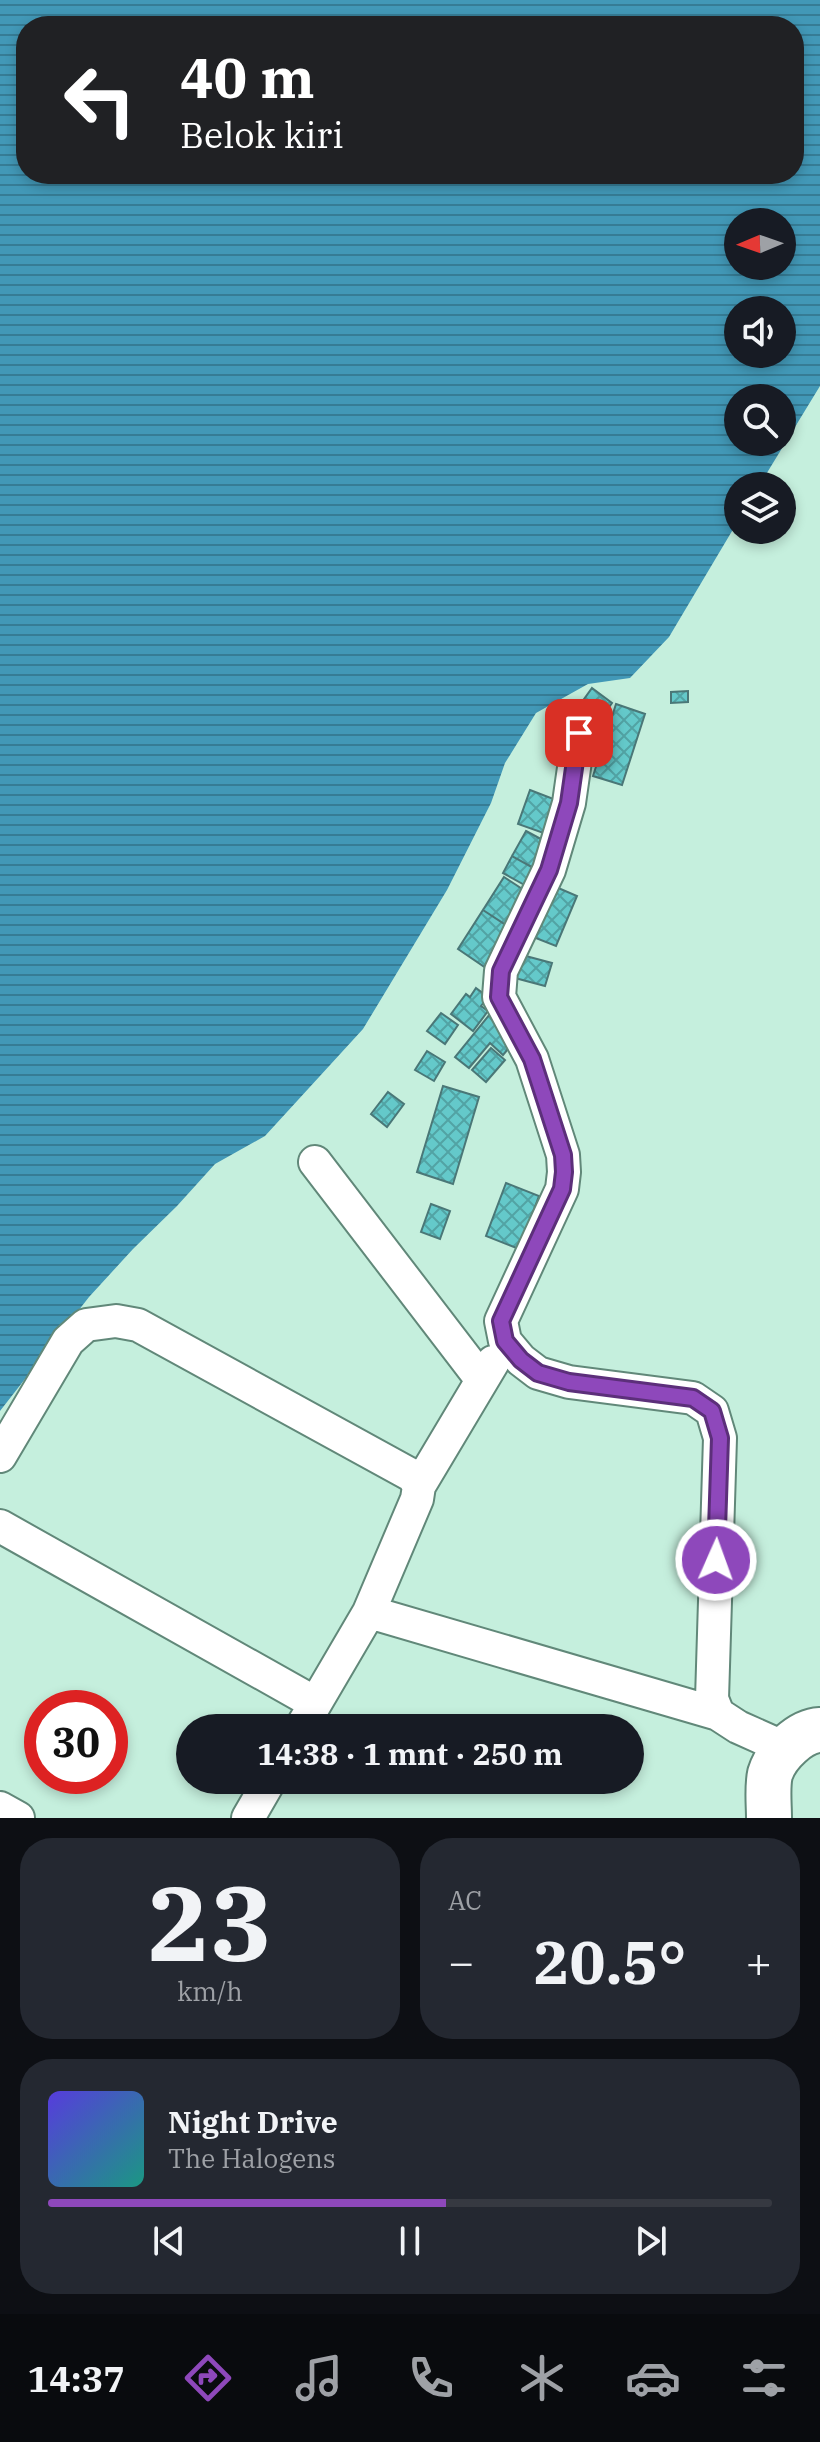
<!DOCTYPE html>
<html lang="id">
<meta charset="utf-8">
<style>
body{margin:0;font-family:"IBM Plex Serif",serif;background:#242831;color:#f1f3f6;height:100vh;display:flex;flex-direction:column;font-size:30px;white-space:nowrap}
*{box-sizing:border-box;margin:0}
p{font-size:26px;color:#9ea1a6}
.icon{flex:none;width:44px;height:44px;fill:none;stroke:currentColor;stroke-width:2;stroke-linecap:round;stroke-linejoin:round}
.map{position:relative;height:1818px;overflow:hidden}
.details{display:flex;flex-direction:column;gap:20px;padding:20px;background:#0d0f14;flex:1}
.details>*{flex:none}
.guide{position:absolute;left:16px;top:16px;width:788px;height:168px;border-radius:32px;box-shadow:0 4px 12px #0003;background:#202124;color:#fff;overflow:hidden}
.needle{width:52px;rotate:268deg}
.controls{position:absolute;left:724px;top:208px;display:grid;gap:16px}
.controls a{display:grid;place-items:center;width:72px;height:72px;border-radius:50%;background:#171b24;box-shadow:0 4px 12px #0003;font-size:40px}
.speed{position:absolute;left:24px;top:1690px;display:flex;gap:16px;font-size:40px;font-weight:700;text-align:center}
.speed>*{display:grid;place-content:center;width:104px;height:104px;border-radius:50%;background:#171b24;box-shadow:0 4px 12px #0003;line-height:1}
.speed .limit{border:12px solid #d22;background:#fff;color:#111}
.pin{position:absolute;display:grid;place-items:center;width:68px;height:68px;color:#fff;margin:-34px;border-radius:16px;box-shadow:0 4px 12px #0006}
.me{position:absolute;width:88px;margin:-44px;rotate:2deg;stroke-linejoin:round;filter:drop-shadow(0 0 6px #0008)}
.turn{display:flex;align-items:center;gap:28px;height:168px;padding:0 32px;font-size:36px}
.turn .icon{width:104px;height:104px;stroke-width:2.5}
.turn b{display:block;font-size:56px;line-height:68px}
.big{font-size:60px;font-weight:700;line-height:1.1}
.details .card{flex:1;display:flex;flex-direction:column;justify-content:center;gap:12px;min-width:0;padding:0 28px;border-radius:32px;background:#242831}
.details .dial{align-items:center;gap:0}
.dial b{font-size:104px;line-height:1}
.song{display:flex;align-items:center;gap:24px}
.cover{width:96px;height:96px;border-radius:12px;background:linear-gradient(135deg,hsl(250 70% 55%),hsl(170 70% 35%))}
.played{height:8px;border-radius:4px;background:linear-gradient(90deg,#8e48bb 55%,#363941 55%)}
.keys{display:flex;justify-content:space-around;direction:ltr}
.heat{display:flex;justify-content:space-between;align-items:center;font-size:44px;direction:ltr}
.details .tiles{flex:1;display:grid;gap:20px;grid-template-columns:1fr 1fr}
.card:last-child{grid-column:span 2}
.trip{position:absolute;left:176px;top:1714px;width:468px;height:80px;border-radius:40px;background:#171b24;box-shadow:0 4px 12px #0003;font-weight:700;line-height:80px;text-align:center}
.menu{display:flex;height:128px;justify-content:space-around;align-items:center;background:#090b0e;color:#9ea1a6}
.menu .icon{width:56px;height:56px}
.menu .on{color:#8e48bb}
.menu b{font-size:36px;color:#f1f3f6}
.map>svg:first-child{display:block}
.water{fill:url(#water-rules);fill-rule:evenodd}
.building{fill:url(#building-cross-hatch);stroke:#4a7777;stroke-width:2}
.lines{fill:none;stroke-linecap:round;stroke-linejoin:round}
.minor-casing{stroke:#618879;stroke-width:36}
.primary-casing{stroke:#618879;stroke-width:48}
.minor{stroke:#fff;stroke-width:32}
.primary{stroke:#fff;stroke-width:44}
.route-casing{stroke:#5c2f7a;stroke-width:20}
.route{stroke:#8e48bb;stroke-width:14}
</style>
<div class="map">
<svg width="820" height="1818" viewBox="0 0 820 1818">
<defs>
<pattern id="water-rules" width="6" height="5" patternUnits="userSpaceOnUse" patternTransform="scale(2)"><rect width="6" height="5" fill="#4298b7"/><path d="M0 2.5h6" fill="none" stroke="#367c95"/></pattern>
<pattern id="building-cross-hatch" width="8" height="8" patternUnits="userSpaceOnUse" patternTransform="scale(2)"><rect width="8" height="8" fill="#64c9ca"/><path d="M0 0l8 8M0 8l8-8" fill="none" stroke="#52a3a4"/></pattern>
</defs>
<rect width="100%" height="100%" fill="#c5efdd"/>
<path class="water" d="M 0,0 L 820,0 L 820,386 L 759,486 L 738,486 L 738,521 L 669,637 L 630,678 L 588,684 L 536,713 L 505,763 L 491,803 L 447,890 L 363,1029 L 265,1136 L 215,1164 L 177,1206 L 133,1249 L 89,1297 L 0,1411 ZM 26,26 L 794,26 L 794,174 L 26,174 ZM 738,222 L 782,222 L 782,266 L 738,266 ZM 738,310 L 782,310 L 782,354 L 738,354 ZM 738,398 L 782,398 L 782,442 L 738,442 Z"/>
<path class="building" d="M 592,688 L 612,703 L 594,728 L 574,713 Z
M 688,691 L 688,702 L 671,703 L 671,692 Z
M 616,704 L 645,714 L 622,785 L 593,776 Z
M 530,790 L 564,803 L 552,836 L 518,824 Z
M 526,831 L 552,845 L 539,871 L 512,856 Z
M 512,856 L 539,871 L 530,888 L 503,873 Z
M 504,877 L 533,896 L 512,929 L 483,910 Z
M 549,884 L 577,896 L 556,946 L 528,935 Z
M 483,910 L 512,929 L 486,968 L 458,949 Z
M 522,955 L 552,963 L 545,986 L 515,978 Z
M 476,988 L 488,997 L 481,1006 L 488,1011 L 473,1031 L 451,1014 L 466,994 L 470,997 Z
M 441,1013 L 458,1025 L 445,1044 L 427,1031 Z
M 490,1014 L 518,1037 L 503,1055 L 490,1043 L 469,1068 L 455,1057 Z
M 491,1048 L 505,1060 L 486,1082 L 472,1070 Z
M 427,1051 L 445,1062 L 434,1081 L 415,1070 Z
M 443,1086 L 479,1097 L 453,1184 L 417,1172 Z
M 388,1092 L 404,1104 L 387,1127 L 371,1114 Z
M 506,1183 L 539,1196 L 519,1249 L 486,1236 Z
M 431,1204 L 450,1211 L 440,1239 L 421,1232 Z"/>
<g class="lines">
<defs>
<path id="minor" d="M 579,733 L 569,803 L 549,870 L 501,971 L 499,997 L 532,1059 L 563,1155 L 564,1172 L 562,1189 L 501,1321 L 505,1341 L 521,1360 L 538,1373 L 569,1382 L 693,1398 L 712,1411 L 720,1438 L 712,1699 L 718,1714 L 738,1727 L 785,1748
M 315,1162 L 482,1380
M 0,1456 L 68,1341 L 86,1325 L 116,1321 L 138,1325 L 413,1476 L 419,1486 L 417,1499 L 369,1612 L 301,1728
M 419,1486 L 493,1362
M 0,1526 L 315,1703
M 369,1612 L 718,1714
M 0,1808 L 18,1818
M 248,1818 L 270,1780"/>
<path id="primary" d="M 769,1818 C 769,1805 767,1787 770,1774 C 776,1754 800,1731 820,1730"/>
</defs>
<use href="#minor" class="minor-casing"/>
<use href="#primary" class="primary-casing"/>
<use href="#minor" class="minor"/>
<use href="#primary" class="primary"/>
</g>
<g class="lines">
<defs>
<path id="route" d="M 579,733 L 569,803 L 549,870 L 501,971 L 499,997 L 532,1059 L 563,1155 L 564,1172 L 562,1189 L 501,1321 L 505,1341 L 521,1360 L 538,1373 L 569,1382 L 693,1398 L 712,1411 L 720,1438 L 716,1560"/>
</defs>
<use href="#route" class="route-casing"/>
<use href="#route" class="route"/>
</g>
</svg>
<div class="controls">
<a><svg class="needle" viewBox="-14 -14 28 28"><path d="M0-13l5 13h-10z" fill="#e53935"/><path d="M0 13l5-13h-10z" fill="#9ea1a6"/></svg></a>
<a><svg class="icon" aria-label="sound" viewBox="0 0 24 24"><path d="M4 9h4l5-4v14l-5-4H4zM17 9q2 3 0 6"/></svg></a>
<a><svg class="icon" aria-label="search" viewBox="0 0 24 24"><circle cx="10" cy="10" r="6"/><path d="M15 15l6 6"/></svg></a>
<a><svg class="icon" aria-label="layers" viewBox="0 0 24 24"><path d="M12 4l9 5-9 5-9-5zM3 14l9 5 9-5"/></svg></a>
</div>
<div class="speed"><div class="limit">30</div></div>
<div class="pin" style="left:579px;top:733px;background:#d93025"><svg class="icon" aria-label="arrive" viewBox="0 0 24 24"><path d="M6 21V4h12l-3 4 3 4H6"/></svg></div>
<svg class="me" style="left:716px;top:1560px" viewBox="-20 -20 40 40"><circle r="17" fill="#8e48bb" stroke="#fff" stroke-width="3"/><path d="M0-11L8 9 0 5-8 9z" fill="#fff"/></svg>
<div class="trip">14:38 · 1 mnt · 250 m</div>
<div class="guide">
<div class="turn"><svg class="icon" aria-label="left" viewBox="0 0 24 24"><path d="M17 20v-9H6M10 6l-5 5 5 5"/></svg><div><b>40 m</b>Belok kiri</div></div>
</div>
</div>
<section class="details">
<div class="tiles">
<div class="card dial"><b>23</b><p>km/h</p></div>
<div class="card"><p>AC</p>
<div class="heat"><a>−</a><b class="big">20.5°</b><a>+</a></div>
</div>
<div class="card">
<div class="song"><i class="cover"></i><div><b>Night Drive</b><p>The Halogens</p></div></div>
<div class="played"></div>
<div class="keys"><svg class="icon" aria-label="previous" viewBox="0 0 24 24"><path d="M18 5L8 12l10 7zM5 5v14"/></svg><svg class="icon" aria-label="pause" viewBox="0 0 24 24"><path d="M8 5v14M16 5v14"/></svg><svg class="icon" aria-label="next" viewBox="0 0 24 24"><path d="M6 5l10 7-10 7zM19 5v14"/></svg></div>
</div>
</div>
</section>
<nav class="menu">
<b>14:37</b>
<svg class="icon on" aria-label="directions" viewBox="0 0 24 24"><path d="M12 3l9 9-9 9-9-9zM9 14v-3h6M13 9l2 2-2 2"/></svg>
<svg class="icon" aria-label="music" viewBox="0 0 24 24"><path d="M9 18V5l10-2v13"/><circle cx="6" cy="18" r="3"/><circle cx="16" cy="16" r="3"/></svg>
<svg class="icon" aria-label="phone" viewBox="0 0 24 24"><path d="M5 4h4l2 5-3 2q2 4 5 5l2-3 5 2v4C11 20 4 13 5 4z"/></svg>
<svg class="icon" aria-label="climate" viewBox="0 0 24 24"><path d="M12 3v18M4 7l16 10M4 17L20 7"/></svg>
<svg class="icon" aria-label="car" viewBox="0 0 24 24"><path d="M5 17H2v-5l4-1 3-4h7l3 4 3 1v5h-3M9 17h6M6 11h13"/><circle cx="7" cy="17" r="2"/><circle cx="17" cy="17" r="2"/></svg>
<svg class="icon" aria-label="filters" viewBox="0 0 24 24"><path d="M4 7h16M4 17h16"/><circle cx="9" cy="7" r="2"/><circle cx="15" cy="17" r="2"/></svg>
</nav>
